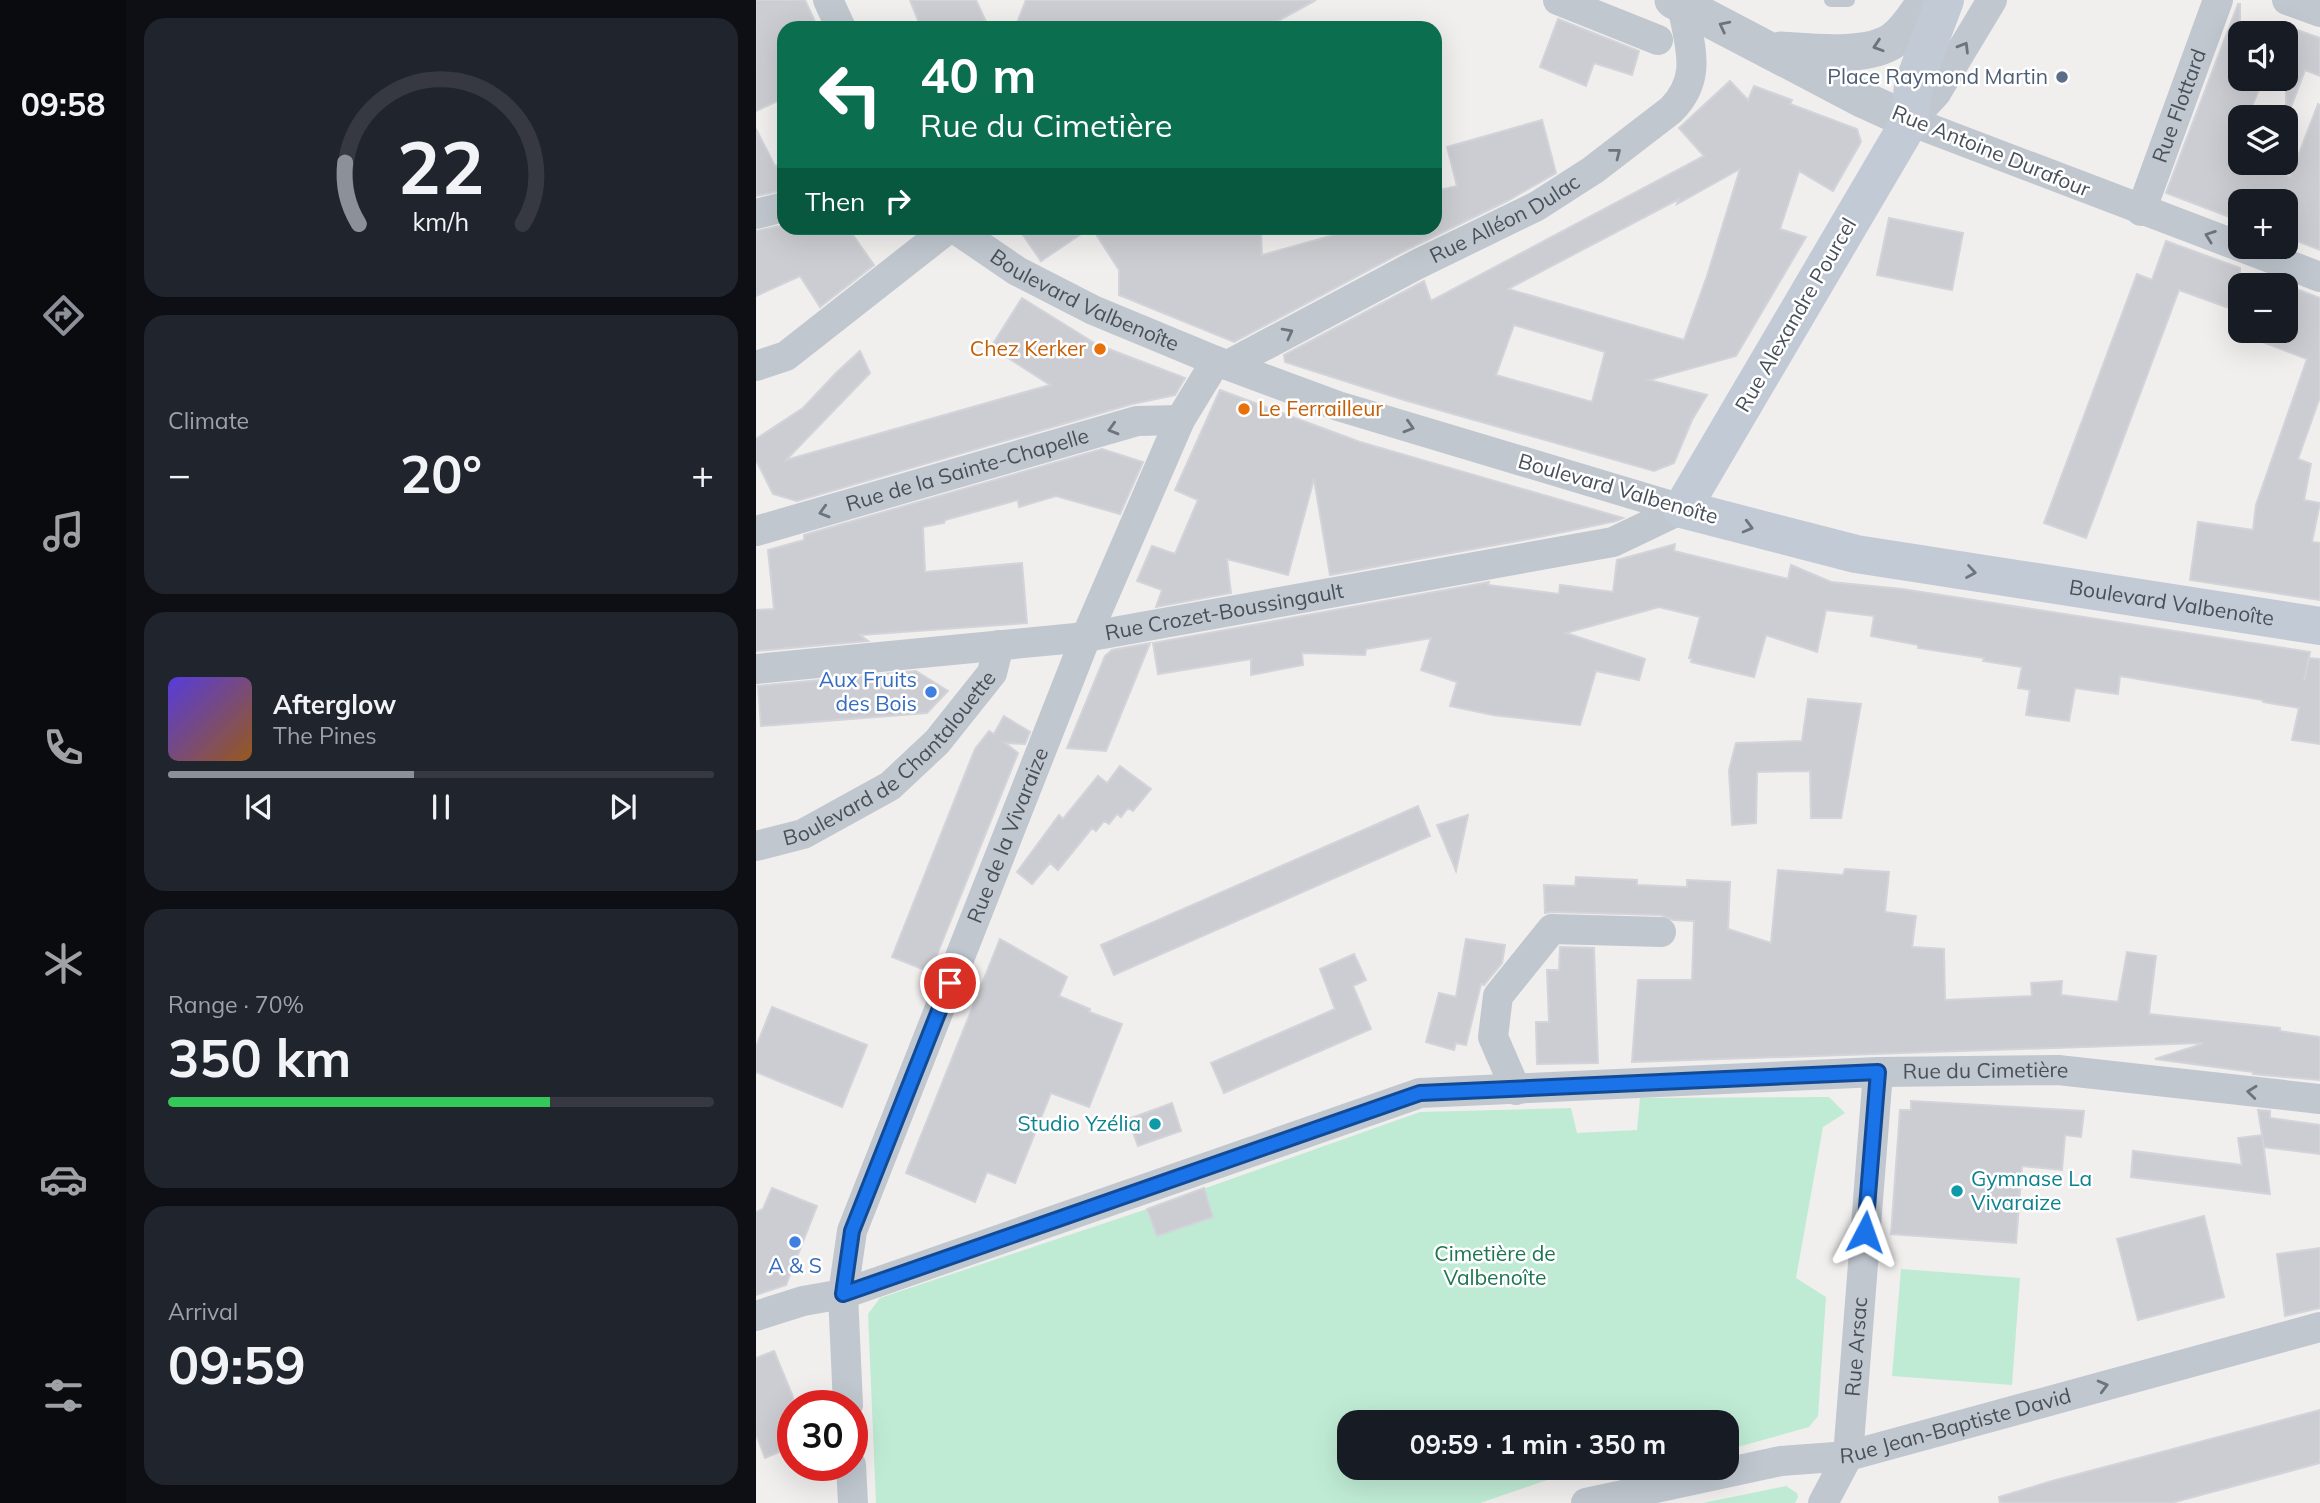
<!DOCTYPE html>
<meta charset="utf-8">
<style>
body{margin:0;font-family:Mulish,sans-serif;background:#20242c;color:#f1f3f6;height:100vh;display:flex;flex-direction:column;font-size:26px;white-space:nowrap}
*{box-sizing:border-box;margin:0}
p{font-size:23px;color:#9ea1a6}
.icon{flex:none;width:38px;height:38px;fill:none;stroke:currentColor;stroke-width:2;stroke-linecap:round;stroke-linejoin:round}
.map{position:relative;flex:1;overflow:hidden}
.sheet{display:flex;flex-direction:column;gap:18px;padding:18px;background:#0d0f14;width:630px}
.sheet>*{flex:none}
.banner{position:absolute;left:21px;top:21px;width:665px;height:214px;border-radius:21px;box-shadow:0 7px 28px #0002;background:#0b6e4f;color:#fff;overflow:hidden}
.tools{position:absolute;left:1472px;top:21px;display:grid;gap:14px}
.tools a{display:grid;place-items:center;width:70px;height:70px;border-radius:14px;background:#171b24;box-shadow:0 7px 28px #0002;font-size:35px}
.speed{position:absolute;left:21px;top:1390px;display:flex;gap:14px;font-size:35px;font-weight:700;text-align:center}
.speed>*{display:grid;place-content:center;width:91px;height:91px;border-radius:50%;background:#171b24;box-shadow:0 7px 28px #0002;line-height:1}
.speed .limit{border:10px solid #d22;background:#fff;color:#111}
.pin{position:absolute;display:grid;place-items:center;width:60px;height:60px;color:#fff;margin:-30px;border:4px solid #fff;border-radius:50%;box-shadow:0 2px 7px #0007}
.me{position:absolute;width:77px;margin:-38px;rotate:4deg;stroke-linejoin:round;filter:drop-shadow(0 0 5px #0008)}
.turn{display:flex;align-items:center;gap:24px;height:147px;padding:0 28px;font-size:32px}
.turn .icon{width:91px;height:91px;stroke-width:2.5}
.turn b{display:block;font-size:49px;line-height:60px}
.then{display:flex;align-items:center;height:66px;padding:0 28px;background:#0003;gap:14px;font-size:26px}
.big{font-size:52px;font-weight:700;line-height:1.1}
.sheet .tile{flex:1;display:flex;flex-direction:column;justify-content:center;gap:10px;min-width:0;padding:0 24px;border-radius:21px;background:#20242c}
.sheet .dial{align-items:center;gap:0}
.dial svg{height:182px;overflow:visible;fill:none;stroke:#363941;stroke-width:7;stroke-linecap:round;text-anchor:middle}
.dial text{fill:#f1f3f6;stroke:none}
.song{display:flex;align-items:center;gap:21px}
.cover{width:84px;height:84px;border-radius:10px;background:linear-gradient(135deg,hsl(250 70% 55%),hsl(30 70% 35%))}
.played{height:7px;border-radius:4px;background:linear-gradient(90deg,#8c9099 45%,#363941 45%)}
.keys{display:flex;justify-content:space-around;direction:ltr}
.heat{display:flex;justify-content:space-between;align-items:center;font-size:38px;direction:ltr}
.charge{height:10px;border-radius:5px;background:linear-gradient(90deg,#34c759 70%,#363941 0)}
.trip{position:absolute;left:581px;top:1410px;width:402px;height:70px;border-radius:21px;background:#171b24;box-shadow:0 7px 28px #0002;font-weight:700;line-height:70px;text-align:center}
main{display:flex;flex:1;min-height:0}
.menu{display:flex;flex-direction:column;width:126px;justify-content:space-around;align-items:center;background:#090b0e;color:#9ea1a6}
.menu .icon{width:49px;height:49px}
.menu .current{color:#8c9099}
.menu b{font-size:32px;color:#f1f3f6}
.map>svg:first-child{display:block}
.green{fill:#bfebd4}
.building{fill:#cccdd2;stroke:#d2d4d9;stroke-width:2;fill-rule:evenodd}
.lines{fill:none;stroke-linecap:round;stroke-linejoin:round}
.service{stroke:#c0c7cf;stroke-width:14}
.minor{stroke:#c0c7cf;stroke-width:30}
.tertiary{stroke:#c0c7cf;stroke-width:37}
.secondary{stroke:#c2cad6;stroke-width:38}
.oneway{stroke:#6c747d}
.oneway2{stroke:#6d757f}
.route-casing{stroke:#114b97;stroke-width:18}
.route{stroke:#1a73e8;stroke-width:12}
.service-dot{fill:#5c6f8a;stroke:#fff;stroke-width:2.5}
.food-dot{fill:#e8710a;stroke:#fff;stroke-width:2.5}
.shop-dot{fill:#3f7fe0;stroke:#fff;stroke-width:2.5}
.culture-dot{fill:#0f9aa8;stroke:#fff;stroke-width:2.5}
.labels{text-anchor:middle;stroke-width:5;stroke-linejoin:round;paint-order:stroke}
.service-label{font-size:21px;fill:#4e5e75;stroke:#fff;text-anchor:end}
.street-label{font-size:21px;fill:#48505a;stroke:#fff}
.food-label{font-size:21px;fill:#c56008;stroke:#fff;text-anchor:end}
.shop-label{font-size:21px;fill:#366cbe;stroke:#fff;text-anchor:end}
.culture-label{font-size:21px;fill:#0d838f;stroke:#fff;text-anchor:end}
.park-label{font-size:21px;fill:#1e7651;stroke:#fff}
</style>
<main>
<nav class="menu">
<b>09:58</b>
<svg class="icon current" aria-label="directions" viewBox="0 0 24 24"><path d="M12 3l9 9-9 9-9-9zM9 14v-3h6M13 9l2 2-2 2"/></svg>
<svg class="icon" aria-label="music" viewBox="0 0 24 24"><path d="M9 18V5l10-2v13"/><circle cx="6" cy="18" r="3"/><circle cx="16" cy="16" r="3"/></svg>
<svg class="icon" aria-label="phone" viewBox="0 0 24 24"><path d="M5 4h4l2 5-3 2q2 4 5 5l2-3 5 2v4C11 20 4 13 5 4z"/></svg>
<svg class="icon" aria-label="climate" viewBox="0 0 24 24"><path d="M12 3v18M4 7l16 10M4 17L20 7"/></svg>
<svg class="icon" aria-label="car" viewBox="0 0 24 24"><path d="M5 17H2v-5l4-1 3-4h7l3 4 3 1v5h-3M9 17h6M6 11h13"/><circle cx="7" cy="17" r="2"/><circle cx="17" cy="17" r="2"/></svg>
<svg class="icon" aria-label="filters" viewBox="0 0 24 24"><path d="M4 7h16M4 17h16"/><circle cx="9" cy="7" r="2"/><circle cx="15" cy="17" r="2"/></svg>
</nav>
<section class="sheet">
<div class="tile dial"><svg viewBox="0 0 100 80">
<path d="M14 69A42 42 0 1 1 86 69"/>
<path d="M14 69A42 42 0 0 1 8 42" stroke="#8c9099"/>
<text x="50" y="56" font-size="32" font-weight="700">22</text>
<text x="50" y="72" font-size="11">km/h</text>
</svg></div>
<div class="tile"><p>Climate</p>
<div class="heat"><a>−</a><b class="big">20°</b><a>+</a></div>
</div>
<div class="tile">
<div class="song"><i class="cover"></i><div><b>Afterglow</b><p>The Pines</p></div></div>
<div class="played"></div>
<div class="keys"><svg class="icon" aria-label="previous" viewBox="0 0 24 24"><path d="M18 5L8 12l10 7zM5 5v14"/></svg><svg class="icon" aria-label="pause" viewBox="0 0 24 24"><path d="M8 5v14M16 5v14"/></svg><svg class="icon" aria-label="next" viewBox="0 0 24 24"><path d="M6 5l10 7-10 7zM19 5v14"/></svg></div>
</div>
<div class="tile"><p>Range · 70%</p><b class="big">350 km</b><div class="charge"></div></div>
<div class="tile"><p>Arrival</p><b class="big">09:59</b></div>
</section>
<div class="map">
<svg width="1564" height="1503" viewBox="0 0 1564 1503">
<rect width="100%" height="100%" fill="#f1eeee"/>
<path class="green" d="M 1073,1097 L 1089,1113 L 1067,1127 L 1040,1278 L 1070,1297 L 1062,1416 L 1053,1427 L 971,1450 L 971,1423 L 593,1423 L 593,1468 L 816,1468 L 800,1475 L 794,1479 L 724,1503 L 120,1503 L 112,1314 L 124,1298 L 391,1209 L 664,1112 L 815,1108 L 821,1133 L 881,1130 L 884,1098 Z
M 1145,1269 L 1264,1278 L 1256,1385 L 1136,1376 Z
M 1030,1486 L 1041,1493 L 1042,1497 L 1039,1503 L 947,1503 Z"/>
<path class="building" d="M 0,0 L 49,0 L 62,28 L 28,28 L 28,98 L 0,111 Z
M 154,0 L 220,0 L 233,28 L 165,28 Z
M 270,0 L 560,0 L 509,28 L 259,28 Z
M 1482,4 L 1484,4 L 1484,79 L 1507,79 L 1492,117 L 1484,117 L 1484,138 L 1477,155 L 1484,158 L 1484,163 L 1497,163 L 1534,177 L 1562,104 L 1564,105 L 1564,250 L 1530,237 L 1530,201 L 1484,201 L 1484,221 L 1410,193 Z
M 802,19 L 883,51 L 876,75 L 838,63 L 830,86 L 784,67 Z
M 1530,26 L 1564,38 L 1564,76 L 1549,70 L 1532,115 L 1530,114 Z
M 974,81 L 992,100 L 998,86 L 1036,100 L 1034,104 L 1101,129 L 1105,142 L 1077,191 L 1043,171 L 1024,229 L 1050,237 L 980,356 L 893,380 L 951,395 L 936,420 L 918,463 L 898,471 L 648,400 L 529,362 L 528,355 L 668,281 L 675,301 L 948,156 L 923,128 ZM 984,169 L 951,276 L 928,340 L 752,289 L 923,199 L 921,204 ZM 758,325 L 849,352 L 836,402 L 740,375 Z
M 786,120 L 800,173 L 751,201 L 652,249 L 478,342 L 363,295 L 363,270 L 336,228 L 418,228 L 422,234 L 472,231 L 471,228 L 496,228 L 496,233 L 505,232 L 506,255 L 589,232 L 587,228 L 679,228 L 679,191 L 701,186 L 691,147 Z
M 0,129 L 19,166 L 28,163 L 28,190 L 0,196 Z
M 1133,218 L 1207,233 L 1196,290 L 1121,275 Z
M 28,225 L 28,228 L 92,228 L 118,265 L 64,307 L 44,276 L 0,296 L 0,231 Z
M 262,228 L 334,228 L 285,261 Z
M 1410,241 L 1484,268 L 1484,312 L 1423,290 L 1330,538 L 1288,523 L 1381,274 L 1396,280 Z
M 1530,285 L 1564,298 L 1564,397 L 1542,459 L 1555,464 L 1548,500 L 1564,503 L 1556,542 L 1564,543 L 1564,600 L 1434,580 L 1442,522 L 1497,530 L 1500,505 L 1551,359 L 1483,333 L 1483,331 L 1530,331 Z
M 266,298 L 348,349 L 345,346 L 429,378 L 419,395 L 376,404 L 41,501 L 17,494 L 0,460 L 0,439 L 47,408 L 81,372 L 104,351 L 114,373 L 30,460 L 294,385 L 235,347 Z
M 464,390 L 604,442 L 867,518 L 860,521 L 783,537 L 574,575 L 558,479 L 532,575 L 471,559 L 475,593 L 400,607 L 406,590 L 381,581 L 396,546 L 419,554 L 442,500 L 419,490 Z
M 346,449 L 387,462 L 364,514 L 300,496 L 263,507 L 262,500 L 189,520 L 188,523 L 167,527 L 169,572 L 266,563 L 271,623 L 104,635 L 112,641 L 0,651 L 0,610 L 18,609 L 12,550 L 48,540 L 48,535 Z
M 919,544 L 918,551 L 1032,579 L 1035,565 L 1075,582 L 1146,589 L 1554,652 L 1548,681 L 1553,658 L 1564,659 L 1564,744 L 1536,740 L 1543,708 L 1507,702 L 1507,700 L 1364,676 L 1362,694 L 1319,688 L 1313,721 L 1270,715 L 1274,690 L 1262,688 L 1266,667 L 1227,661 L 1228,658 L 1162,648 L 1162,645 L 1115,636 L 1118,616 L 1070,610 L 1061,652 L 1010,635 L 998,677 L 935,662 L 936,659 L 933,658 L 944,617 L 903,607 L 810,633 L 889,659 L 883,680 L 840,671 L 824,725 L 737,715 L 694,706 L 701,682 L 665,670 L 675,638 L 610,649 L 609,655 L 546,653 L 547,665 L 495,675 L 495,659 L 402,674 L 397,643 L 733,582 L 732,585 L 803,594 L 804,585 L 857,592 L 861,560 Z
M 394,643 L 350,751 L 311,748 L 349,656 L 356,650 Z
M 160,671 L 192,691 L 171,713 L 5,726 L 2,686 Z
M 1052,699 L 1105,704 L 1085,818 L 1055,818 L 1054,771 L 1001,772 L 1000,823 L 976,825 L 973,770 L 980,743 L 1046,741 Z
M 248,716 L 274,732 L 269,744 L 249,743 L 262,753 L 174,972 L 136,957 L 219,749 L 233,731 L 238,734 Z
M 364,766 L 395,789 L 377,811 L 372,808 L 365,817 L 361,814 L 353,824 L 348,821 L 340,831 L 336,828 L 302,870 L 294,863 L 276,884 L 261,872 L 303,815 L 307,819 L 342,776 L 351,783 Z
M 662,806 L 674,836 L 358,975 L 345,945 Z
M 712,815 L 700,871 L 681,825 Z
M 1089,869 L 1133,872 L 1129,912 L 1160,916 L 1156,947 L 1188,949 L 1189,1000 L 1276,996 L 1275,983 L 1306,981 L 1305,995 L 1362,1002 L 1371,952 L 1400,956 L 1393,1014 L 1524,1028 L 1524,1031 L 1564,1037 L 1564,1080 L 1497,1074 L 1497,1072 L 1399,1059 L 1446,1044 L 1446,1043 L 876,1062 L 882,980 L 936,980 L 938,921 L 917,920 L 905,915 L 796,912 L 789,913 L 788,885 L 819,886 L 820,877 L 881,880 L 881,885 L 931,887 L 931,880 L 974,882 L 972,929 L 1015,943 L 1022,870 L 1087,875 Z
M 244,939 L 311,977 L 303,996 L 334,1009 L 333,1012 L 366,1024 L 333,1107 L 295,1093 L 259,1183 L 231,1172 L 219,1202 L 150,1173 Z
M 710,939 L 749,945 L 746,963 L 728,985 L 725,984 L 710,1045 L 700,1043 L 698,1050 L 670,1042 L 683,993 L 700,997 Z
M 804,947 L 838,948 L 842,1063 L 781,1064 L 780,1022 L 793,1022 L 791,970 L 803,970 Z
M 598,954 L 610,980 L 597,986 L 615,1029 L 468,1093 L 455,1063 L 579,1009 L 564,969 Z
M 16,1007 L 111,1045 L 86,1107 L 0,1072 L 0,1047 Z
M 1155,1101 L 1328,1111 L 1325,1137 L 1309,1135 L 1306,1170 L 1266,1166 L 1260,1243 L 1135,1234 L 1144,1110 L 1155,1110 Z
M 416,1103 L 425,1131 L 382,1146 L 372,1119 Z
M 1502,1110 L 1514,1111 L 1514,1118 L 1564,1125 L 1564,1154 L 1508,1147 Z
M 1506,1135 L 1514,1194 L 1375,1177 L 1377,1151 L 1486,1165 L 1482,1138 Z
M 16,1188 L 61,1206 L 30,1285 L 0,1295 L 0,1212 L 7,1209 Z
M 448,1188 L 457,1217 L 401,1236 L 391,1209 Z
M 1448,1216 L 1468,1297 L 1382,1320 L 1361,1239 Z
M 1564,1248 L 1564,1308 L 1529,1316 L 1521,1254 Z
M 18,1351 L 37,1397 L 37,1446 L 9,1458 L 0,1434 L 0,1358 Z
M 1564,1410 L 1564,1463 L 1415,1503 L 1244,1503 L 1243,1497 L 1296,1481 Z"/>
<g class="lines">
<path class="service" d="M 1075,0 L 1092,0"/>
<g class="minor">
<path d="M 72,0 L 85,28"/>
<path d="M 802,0 L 902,40"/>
<path d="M 1236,0 L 1180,93 L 1154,121 L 1564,277"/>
<path d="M 1531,0 L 1564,12"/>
<path id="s1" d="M 1385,211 L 1462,0"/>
<path d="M 0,214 L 28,207"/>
<path id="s2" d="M 198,228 L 261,271 L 337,310 L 460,361 L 582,406 L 926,509"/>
<path id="s3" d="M 472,365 L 660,265 L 781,206 L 837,170 L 915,110 C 948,77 933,45 926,4"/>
<path d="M 0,366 L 30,356 L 193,228"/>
<path id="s4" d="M 0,531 L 381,421 L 424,420"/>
<path id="s5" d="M 0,669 L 330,637 L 857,542 L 926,509"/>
<path id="s6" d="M 0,846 L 47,834 L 134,786 L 181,742 L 236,673 L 243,645"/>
<path d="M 760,1090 L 737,1037 L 742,996 L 796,929 L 905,932"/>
<path id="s7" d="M 0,1316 L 47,1301 L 87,1294 L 664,1093 L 1122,1072 L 1302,1070 L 1564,1099"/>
<path id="s8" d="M 92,1405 L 87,1294 L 96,1231 L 330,637 L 424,420 L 460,361"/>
<path d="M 95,1465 L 97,1503"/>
<path id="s9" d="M 830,1503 L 1025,1461 L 1092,1456 L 1564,1327"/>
<path id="s10" d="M 1067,1503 L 1092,1456 L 1122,1072"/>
</g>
<path class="tertiary" d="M 917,0 L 1108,100 L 1154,121
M 1025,50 C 1055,52 1114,59 1139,39 C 1152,29 1161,14 1170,0"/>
<path class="secondary" id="s11" d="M 1189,0 L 1157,85 L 1154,121 L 926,509 L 1100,554 L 1564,626"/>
</g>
<defs><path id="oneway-chevron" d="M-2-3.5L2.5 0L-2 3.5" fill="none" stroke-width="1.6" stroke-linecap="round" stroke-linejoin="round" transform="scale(1.75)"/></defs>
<g class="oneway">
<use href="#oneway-chevron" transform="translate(968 26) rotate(-153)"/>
<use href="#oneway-chevron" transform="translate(1122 46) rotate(162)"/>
<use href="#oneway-chevron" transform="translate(1208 47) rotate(-59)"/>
<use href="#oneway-chevron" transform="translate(860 153) rotate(-38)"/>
<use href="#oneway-chevron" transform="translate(1454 236) rotate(-160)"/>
<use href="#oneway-chevron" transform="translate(532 333) rotate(-28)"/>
<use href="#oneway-chevron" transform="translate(653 427) rotate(17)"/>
<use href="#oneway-chevron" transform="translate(357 429) rotate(164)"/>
<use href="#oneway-chevron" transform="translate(68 512) rotate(164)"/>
<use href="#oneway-chevron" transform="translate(1496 1092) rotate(-174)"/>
<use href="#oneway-chevron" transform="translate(1347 1386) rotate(-15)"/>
</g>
<g class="oneway2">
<use href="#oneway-chevron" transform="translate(992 527) rotate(15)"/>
<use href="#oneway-chevron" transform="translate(1215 572) rotate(9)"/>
</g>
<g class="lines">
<defs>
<path id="route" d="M 194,983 L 96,1231 L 87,1294 L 664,1093 L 1122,1072 L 1109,1232"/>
</defs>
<use href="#route" class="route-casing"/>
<use href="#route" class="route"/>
</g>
<circle class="service-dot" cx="1306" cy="77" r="7"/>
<g class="food-dot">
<circle cx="344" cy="349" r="7"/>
<circle cx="488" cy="409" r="7"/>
</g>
<g class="shop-dot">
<circle cx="175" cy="692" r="7"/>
<circle cx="39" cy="1242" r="7"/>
</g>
<g class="culture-dot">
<circle cx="399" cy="1124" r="7"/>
<circle cx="1201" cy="1191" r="7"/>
</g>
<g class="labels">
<g class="service-label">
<text x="1292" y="84">Place Raymond Martin</text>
</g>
<g class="street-label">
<text dy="7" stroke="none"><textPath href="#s1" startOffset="112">Rue Flottard</textPath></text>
<text transform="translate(1235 151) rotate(22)" y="7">Rue Antoine Durafour</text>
<text dy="7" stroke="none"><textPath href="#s3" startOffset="313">Rue Alléon Dulac</textPath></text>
<text dy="7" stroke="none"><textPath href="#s2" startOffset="150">Boulevard Valbenoîte</textPath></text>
<text transform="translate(1040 315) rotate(-60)" y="7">Rue Alexandre Pourcel</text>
<text dy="7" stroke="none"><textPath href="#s4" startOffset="220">Rue de la Sainte-Chapelle</textPath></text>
<text transform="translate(862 489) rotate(16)" y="7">Boulevard Valbenoîte</text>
<text dy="7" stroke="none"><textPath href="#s11" startOffset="1076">Boulevard Valbenoîte</textPath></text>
<text dy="7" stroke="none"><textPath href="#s5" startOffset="472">Rue Crozet-Boussingault</textPath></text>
<text dy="7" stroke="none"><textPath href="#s6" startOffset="164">Boulevard de Chantalouette</textPath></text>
<text dy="7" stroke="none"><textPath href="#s8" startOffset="600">Rue de la Vivaraize</textPath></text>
<text dy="7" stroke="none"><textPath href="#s7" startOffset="1267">Rue du Cimetière</textPath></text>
<text dy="7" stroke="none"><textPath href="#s10" startOffset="163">Rue Arsac</textPath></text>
<text dy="7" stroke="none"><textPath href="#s9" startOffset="378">Rue Jean-Baptiste David</textPath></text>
</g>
<g class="food-label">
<text x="330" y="356">Chez Kerker</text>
<text x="502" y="416" text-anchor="start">Le Ferrailleur</text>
</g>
<g class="shop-label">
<text x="161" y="687">Aux Fruits<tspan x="161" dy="24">des Bois</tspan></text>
<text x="39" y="1273" text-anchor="middle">A &amp; S</text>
</g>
<g class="culture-label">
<text x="385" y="1131">Studio Yzélia</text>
<text x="1215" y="1186" text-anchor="start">Gymnase La<tspan x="1215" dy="24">Vivaraize</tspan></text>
</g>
<g class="park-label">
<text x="739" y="1261">Cimetière de<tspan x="739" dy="24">Valbenoîte</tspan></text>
</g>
</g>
</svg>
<div class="tools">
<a><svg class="icon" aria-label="sound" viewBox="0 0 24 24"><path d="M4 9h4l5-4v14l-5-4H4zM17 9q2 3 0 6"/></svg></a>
<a><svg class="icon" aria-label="layers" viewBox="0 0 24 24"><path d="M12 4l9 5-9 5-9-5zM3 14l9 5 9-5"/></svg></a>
<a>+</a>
<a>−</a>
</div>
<div class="speed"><div class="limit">30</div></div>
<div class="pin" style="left:194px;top:983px;background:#d93025"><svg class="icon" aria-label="arrive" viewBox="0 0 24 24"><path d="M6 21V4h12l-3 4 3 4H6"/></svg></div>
<svg class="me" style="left:1109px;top:1232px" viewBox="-20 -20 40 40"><path d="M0-17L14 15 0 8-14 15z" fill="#1a73e8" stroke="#fff" stroke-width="4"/></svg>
<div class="trip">09:59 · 1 min · 350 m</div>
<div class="banner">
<div class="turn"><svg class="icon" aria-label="left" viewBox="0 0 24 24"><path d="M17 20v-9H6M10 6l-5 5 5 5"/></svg><div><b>40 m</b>Rue du Cimetière</div></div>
<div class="then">Then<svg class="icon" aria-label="right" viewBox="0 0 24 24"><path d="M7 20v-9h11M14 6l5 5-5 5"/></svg></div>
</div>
</div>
</main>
